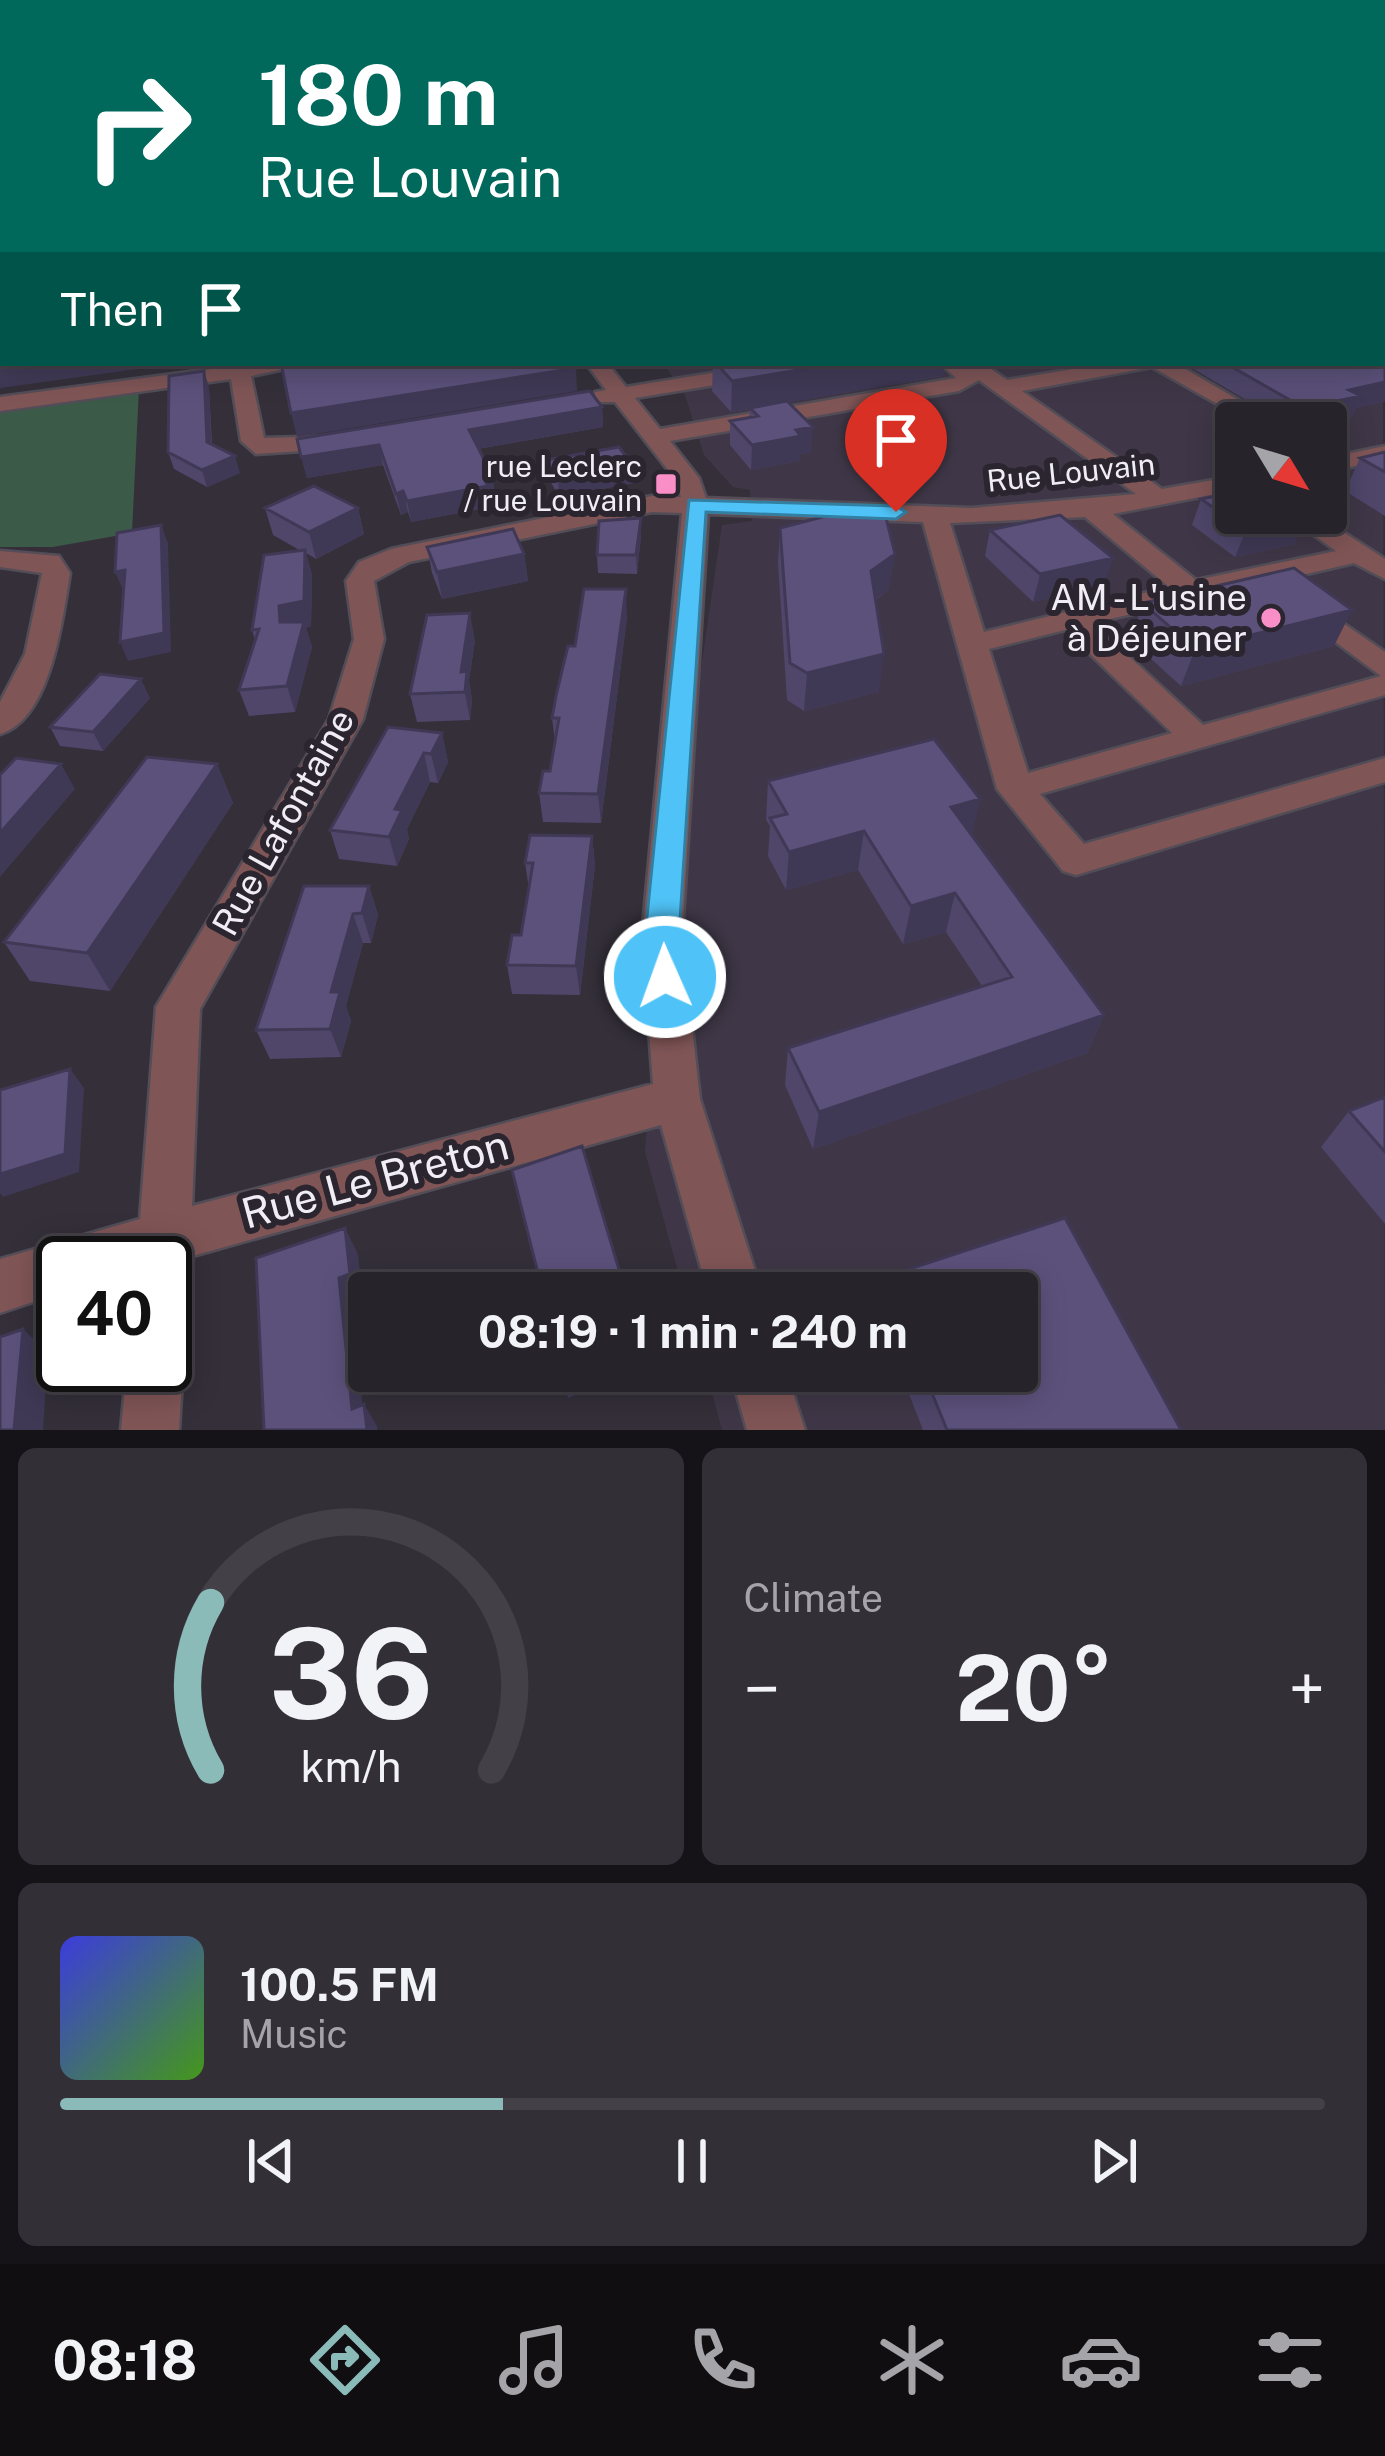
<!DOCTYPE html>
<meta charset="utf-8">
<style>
body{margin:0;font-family:"Public Sans",sans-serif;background:#332f37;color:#f1f3f6;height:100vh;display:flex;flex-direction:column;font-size:45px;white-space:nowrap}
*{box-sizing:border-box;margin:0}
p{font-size:39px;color:#a4a4a9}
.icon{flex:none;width:66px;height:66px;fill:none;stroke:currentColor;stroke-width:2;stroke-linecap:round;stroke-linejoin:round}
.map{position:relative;height:1430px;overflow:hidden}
.panel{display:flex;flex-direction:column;gap:18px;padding:18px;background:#151318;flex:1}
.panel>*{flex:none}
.top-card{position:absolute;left:0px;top:0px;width:1386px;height:366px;box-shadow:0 6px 30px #0003,0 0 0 3px #434047;background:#00695c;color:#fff;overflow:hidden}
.needle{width:78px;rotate:128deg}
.tools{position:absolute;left:1215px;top:402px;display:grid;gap:24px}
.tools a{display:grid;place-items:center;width:132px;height:132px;border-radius:12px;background:#27232b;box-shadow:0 6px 30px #0003,0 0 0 3px #434047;font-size:60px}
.speed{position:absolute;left:36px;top:1236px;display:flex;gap:24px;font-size:60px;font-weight:700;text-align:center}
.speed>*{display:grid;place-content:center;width:156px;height:156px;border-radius:50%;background:#27232b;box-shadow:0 6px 30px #0003,0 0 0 3px #434047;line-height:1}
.speed .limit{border:6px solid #111;border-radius:18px;background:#fff;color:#111}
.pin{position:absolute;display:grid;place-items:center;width:102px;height:102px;color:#fff;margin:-123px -51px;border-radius:50% 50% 50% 0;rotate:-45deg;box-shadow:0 0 12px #0007}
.pin .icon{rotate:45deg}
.me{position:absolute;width:132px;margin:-66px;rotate:358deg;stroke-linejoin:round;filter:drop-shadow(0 0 9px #0008)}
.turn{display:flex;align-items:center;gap:42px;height:252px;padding:0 60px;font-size:54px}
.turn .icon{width:156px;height:156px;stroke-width:2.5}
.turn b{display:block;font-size:84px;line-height:102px}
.then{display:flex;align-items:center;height:114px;padding:0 60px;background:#0003;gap:24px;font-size:45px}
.big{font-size:90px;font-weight:700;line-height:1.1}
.panel .tile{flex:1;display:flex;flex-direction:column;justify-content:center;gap:18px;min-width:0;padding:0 42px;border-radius:18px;background:#332f37}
.panel .dial{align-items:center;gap:0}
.dial svg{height:312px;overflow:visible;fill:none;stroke:#434047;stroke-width:7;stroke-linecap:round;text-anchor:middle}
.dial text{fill:#f1f3f6;stroke:none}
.song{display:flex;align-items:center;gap:36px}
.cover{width:144px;height:144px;border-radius:18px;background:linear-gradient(135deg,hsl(240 70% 55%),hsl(100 70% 35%))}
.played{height:12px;border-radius:6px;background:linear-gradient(90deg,#8bbbb9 35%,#434047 35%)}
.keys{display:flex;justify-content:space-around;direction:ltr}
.heat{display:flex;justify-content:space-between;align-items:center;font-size:66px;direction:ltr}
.panel .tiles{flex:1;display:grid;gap:18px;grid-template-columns:1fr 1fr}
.tile:last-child{grid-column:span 2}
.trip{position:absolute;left:348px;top:1272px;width:690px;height:120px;border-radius:12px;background:#27232b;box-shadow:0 6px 30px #0003,0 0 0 3px #434047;font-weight:700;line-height:120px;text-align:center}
.tab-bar{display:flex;height:192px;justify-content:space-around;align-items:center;background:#100e11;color:#a4a4a9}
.tab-bar .icon{width:84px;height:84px}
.tab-bar .active{color:#8bbbb9}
.tab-bar b{font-size:54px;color:#f1f3f6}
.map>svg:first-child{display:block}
.built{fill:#3f3747;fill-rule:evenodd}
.green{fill:#3b5a48}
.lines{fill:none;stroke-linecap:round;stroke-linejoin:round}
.minor-casing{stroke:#524d57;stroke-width:5}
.major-casing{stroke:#524d57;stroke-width:4}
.highway-casing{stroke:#524d57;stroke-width:4}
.minor{fill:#805556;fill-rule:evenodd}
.major{fill:#cc7679;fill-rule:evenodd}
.highway{fill:#ea8286;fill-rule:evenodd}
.wall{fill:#4f466a}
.shaded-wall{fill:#403956}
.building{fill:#5c517b;stroke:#403956;stroke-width:3}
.route{fill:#4fc3f7;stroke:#337fa1;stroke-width:3}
.poi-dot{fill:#fa8fc8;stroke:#2a252f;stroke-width:4.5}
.labels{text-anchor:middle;stroke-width:12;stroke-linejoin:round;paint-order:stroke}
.far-poi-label{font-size:30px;fill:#f1edf4;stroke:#2a252f;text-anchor:end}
.far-street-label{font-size:30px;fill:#f1edf4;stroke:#2a252f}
.poi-label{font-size:36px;fill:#f1edf4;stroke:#2a252f;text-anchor:end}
.street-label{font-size:36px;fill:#f1edf4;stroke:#2a252f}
.near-street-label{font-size:42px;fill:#f1edf4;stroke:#2a252f}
</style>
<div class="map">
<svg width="1385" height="1430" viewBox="0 0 1385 1430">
<rect width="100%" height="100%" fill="#342f39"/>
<path class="built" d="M 1383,326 L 1385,1430 L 722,1430 L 706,1371 L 1017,1371 L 1017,1293 L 684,1293 L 645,1152 L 662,936 L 722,525 L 752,521 L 750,490 L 733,487 L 704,455 L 685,395 L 663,363 L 1383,363 ZM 1236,423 L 1326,423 L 1326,513 L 1236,513 Z"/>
<path class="green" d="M 139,388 L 132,533 L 53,547 L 0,547 L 0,408 Z"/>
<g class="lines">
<defs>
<path id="minor" d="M 257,363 L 313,363 L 251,376 L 264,438 L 340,436 L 352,443 L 348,448 L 256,454 L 241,441 L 231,379 L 0,411 L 0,397 Z
M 586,363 L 607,363 L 626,387 L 774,363 L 823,363 L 813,369 L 635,398 L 660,429 L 956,378 L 940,363 L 982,363 L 1007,380 L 1109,363 L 1175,363 L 1278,423 L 1251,423 L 1152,367 L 1022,391 L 1162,489 L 1236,476 L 1236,490 L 1113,514 L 1196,580 L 1336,551 L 1283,513 L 1314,513 L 1385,559 L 1385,579 L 1354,563 L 1093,623 L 1203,725 L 1381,676 L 1298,614 L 1293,608 L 1298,602 L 1308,599 L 1385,652 L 1385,695 L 1040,794 L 1084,844 L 1385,758 L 1385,782 L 1076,875 L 1063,871 L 997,789 L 923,522 L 708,514 L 682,936 L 700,1099 L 762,1293 L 708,1293 L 661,1125 L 189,1257 L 182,1282 L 165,1288 L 165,1263 L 63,1263 L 63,1292 L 0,1313 L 0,1259 L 140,1219 L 156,1007 L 329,719 L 354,639 L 346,581 L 359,562 L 391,549 L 652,496 L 681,497 L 675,479 L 615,402 L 595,402 L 595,392 L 606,390 ZM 979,380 L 1136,494 L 972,508 L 706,498 L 699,478 L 670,441 L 959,391 ZM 652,512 L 682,513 L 642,936 L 653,1084 L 192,1206 L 200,1009 L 363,719 L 384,639 L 374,581 L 409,562 ZM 1085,517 L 1169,587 L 984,632 L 950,523 ZM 1065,630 L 1172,733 L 1028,773 L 989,649 Z
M 1385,446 L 1385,460 L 1326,472 L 1326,458 Z
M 0,551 L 59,556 L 70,573 C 63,617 51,720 0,734 L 0,702 L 25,654 L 42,573 L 0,567 Z
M 165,1341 L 175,1345 L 183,1365 L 179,1430 L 121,1430 L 127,1365 L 165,1365 Z
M 730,1371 L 786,1371 L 805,1430 L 747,1430 Z"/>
<path id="major" d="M 0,207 L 3,207 L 3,217 L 0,217 Z"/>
<path id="highway" d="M 1383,251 L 1385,252 L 1385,264 L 1383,263 Z
M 1383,285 L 1385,286 L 1385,298 L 1383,297 Z"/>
</defs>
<use href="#minor" class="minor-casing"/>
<use href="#major" class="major-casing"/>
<use href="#highway" class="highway-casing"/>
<use href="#minor" class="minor"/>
<use href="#major" class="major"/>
<use href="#highway" class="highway"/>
</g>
<path class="wall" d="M 1385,331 L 1385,401 L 1356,408 L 1352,417 L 1323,423 L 1285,423 L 1184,363 L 1383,363 Z
M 713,363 L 945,363 L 943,376 L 788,402 L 811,452 L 800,454 L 800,461 L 751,470 L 730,445 L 730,421 L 749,417 L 750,409 L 731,412 L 712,391 Z
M 209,387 L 212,444 L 240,473 L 207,487 L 174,469 L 168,452 Z
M 602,407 L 603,427 L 478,449 L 495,498 L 490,499 L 491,507 L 411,522 L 408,512 L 401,515 L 383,465 L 307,478 L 297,439 Z
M 1385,452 L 1385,516 L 1345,491 L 1360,458 Z
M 546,460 L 633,466 L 634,483 L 559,497 L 548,477 Z
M 1201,499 L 1295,544 L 1235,557 L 1192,525 Z
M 265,508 L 358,508 L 364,534 L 316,559 L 306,553 L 312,575 L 311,626 L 306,628 L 312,647 L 295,712 L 249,716 L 239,690 L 255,640 L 252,630 L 301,551 L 273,535 Z
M 641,518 L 641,536 L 637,574 L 598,573 L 597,555 Z
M 780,528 L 889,589 L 876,600 L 879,692 L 804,711 L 787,700 L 778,563 Z
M 990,530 L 1104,585 L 1033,602 L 985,556 Z
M 427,547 L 524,554 L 528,581 L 442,599 L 432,573 Z
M 1143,603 L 1334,646 L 1181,686 L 1130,640 Z
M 627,617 L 601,823 L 543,822 L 539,793 L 550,771 L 555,742 L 552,718 L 575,646 Z
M 475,641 L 469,680 L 472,700 L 470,720 L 417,722 L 410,694 Z
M 150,698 L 103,751 L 60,746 L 50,727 Z
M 442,733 L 448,762 L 438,783 L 430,782 L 407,829 L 409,839 L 397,866 L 339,859 L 330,830 Z
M 217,764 L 233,803 L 110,991 L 30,981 L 4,942 Z
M 768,781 L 980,799 L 971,835 L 1104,1015 L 1087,1053 L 813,1149 L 785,1085 L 788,1048 L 982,986 L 946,932 L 903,944 L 858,870 L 786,890 L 768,856 L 770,826 L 766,820 Z
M 592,836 L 595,865 L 580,995 L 512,994 L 507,965 L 521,935 L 529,889 L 525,863 Z
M 369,886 L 378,915 L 371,943 L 363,943 L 346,1006 L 351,1021 L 341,1057 L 270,1059 L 256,1030 Z
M 1385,1097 L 1385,1224 L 1321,1147 L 1349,1111 Z
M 1065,1218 L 1181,1430 L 923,1430 L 900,1371 L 1017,1371 L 1017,1293 L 881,1293 L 885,1277 Z"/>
<path class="shaded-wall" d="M 0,363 L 208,363 L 208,365 L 175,369 L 173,364 L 0,388 Z
M 841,363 L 945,363 L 943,376 L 731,412 L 732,381 Z
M 576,368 L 577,391 L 297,437 L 291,413 Z
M 204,371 L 209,387 L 212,458 L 207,442 Z
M 1385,382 L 1385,401 L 1356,408 L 1352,417 L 1323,423 L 1298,423 L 1304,408 L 1349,390 Z
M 602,407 L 603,427 L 471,450 L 469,430 Z
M 813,427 L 811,452 L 800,454 L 800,461 L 751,470 L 752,445 L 796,430 Z
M 379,445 L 383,465 L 307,478 L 301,457 Z
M 235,456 L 240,473 L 207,487 L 202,470 Z
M 633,466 L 634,483 L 559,497 L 558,480 Z
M 493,477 L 495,498 L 490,499 L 491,507 L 411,522 L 407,501 Z
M 403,491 L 408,512 L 401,515 L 396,494 Z
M 358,508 L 364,534 L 316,559 L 309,532 Z
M 1306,517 L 1295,544 L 1235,557 L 1246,530 Z
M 641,518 L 641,536 L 637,574 L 636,555 Z
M 161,525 L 168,543 L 171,652 L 128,661 L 120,642 Z
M 305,550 L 312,575 L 311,626 L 306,628 L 312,647 L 295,712 L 287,686 L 279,606 Z
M 524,554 L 528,581 L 442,599 L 437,572 Z
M 895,554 L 889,589 L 866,607 L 871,571 Z
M 1113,558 L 1104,585 L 1033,602 L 1040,574 Z
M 125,570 L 133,588 L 123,590 L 115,572 Z
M 626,589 L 627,617 L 601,823 L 598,794 Z
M 1352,610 L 1334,646 L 1181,686 L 1195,649 Z
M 470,613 L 475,641 L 469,680 L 472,700 L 470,720 L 461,672 Z
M 884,654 L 879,692 L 804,711 L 807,673 Z
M 141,679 L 150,698 L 103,751 L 93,732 Z
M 442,733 L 448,762 L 438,783 L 431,754 Z
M 424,753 L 430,782 L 407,829 L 409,839 L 397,866 L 389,837 L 395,809 Z
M 61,764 L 75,789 L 0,877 L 0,833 Z
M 217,764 L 233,803 L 110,991 L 87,953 Z
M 980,799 L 971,838 L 951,807 Z
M 864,831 L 858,870 L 786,890 L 789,852 Z
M 592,836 L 595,865 L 580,995 L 576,966 Z
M 369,886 L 378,915 L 371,943 L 362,913 Z
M 955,893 L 946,932 L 903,944 L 911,906 Z
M 353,914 L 363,943 L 346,1006 L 351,1021 L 341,1057 L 330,1029 L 331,992 Z
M 1104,1015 L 1087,1053 L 813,1149 L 819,1112 Z
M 70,1069 L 84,1088 L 79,1172 L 3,1197 L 0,1193 L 0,1174 Z
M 345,1228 L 358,1254 L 363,1298 L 352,1303 L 365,1430 L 352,1409 L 339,1278 Z
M 23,1329 L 48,1353 L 43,1430 L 14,1430 Z
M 574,1371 L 634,1371 L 568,1398 L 563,1375 Z
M 364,1404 L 377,1426 L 377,1430 L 367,1430 Z"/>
<path class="building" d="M 0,237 L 3,237 L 3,363 L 0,363 Z
M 1383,330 L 1385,331 L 1385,382 L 1349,390 L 1361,396 L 1304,408 L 1225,363 L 1383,363 Z
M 281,363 L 572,363 L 576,368 L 291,413 Z
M 716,363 L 841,363 L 732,381 Z
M 204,371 L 207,442 L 235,456 L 202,470 L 168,452 L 169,376 Z
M 590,391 L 602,407 L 469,430 L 493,477 L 484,479 L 488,486 L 407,501 L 403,491 L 396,494 L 379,445 L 301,457 L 297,439 Z
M 787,401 L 813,427 L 796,430 L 801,436 L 752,445 L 730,421 L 758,416 L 750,408 Z
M 619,447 L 633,466 L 558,480 L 546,460 Z
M 1385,452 L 1385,472 L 1360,458 Z
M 314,486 L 358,508 L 309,532 L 265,508 Z
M 1236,492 L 1236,513 L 1299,513 L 1306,517 L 1246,530 L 1201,499 Z
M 845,511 L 885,514 L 895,554 L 871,571 L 884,654 L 807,673 L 790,663 L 780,528 Z
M 1060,515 L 1113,558 L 1040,574 L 990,530 Z
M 641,518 L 636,555 L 597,555 L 599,521 Z
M 161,525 L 164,633 L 120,642 L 125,570 L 115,572 L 117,533 Z
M 513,529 L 524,554 L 437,572 L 427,547 Z
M 305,550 L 304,601 L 279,606 L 280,622 L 304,622 L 287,686 L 239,690 L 259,629 L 252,630 L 264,555 Z
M 1294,568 L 1352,610 L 1195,649 L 1143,603 Z
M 584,589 L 626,589 L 598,794 L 539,793 L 543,771 L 550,771 L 559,718 L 552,718 L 556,696 L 568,646 L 575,646 Z
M 470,613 L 461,672 L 467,671 L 465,692 L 410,694 L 427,615 Z
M 100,674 L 141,679 L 93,732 L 50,727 Z
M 388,727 L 442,733 L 431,754 L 424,753 L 395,809 L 402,810 L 389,837 L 330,830 Z
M 934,739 L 980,799 L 951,807 L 1104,1015 L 819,1112 L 788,1048 L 1012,977 L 955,893 L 911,906 L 864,831 L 789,852 L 770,818 L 787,814 L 768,781 Z
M 147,757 L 217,764 L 87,953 L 4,942 Z
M 16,758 L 61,764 L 0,833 L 0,775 Z
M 530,835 L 592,836 L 576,966 L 507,965 L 512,935 L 521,935 L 533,863 L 525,863 Z
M 304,886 L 369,886 L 362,913 L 353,914 L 331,992 L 340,992 L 330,1029 L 256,1030 Z
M 70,1069 L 65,1154 L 0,1174 L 0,1090 Z
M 1385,1097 L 1385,1152 L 1349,1111 Z
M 582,1146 L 626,1293 L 543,1293 L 512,1170 Z
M 1065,1218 L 1181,1430 L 947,1430 L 923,1371 L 1017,1371 L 1017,1293 L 892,1293 L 885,1277 Z
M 345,1228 L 350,1274 L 339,1278 L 352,1409 L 364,1404 L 367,1430 L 264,1430 L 256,1258 Z
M 23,1329 L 14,1430 L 0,1430 L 0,1337 Z"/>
<linearGradient id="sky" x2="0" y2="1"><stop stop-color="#1d1a1f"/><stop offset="0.49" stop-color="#4a4d5f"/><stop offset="1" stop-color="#4a4d5f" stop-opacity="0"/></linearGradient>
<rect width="1385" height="389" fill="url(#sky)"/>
<path class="route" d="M 689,500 L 896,506 L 906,512 L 896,519 L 706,512 L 679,936 L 683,977 L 678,987 L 665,991 L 653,987 L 645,936 Z"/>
<g class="poi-dot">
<rect x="654" y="472" width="24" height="24" rx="6"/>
<circle cx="1271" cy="618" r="12"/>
</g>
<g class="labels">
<g class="far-poi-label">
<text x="642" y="477">rue Leclerc<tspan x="642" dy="34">/ rue Louvain</tspan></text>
</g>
<g class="far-street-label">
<text transform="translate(1071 473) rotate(-6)" y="10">Rue Louvain</text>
</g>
<g class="poi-label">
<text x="1247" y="610">AM - L'usine<tspan x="1247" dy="41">à Déjeuner</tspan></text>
</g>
<g class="street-label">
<text transform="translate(283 822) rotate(-61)" y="13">Rue Lafontaine</text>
</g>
<g class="near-street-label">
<text transform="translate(375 1179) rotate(-15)" y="15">Rue Le Breton</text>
</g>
</g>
</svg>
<div class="tools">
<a><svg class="needle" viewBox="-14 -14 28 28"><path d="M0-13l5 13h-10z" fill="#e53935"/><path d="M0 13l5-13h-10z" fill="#a4a4a9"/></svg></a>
</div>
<div class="speed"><div class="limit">40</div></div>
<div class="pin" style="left:896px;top:512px;background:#d93025"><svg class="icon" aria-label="arrive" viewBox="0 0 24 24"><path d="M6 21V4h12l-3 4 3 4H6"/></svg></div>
<svg class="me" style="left:665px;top:977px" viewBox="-20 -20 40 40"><circle r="17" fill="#4fc3f7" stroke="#fff" stroke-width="3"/><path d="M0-11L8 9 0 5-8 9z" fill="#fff"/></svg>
<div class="trip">08:19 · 1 min · 240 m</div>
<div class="top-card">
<div class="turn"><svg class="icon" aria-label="right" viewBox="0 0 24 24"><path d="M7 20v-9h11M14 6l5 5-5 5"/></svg><div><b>180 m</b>Rue Louvain</div></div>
<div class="then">Then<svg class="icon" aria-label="arrive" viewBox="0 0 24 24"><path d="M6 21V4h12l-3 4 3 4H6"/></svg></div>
</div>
</div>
<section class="panel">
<div class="tiles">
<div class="tile dial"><svg viewBox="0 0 100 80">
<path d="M14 69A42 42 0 1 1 86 69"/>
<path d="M14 69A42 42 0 0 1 14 26" stroke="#8bbbb9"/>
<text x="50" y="56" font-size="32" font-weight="700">36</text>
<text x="50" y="72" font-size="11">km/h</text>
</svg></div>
<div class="tile"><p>Climate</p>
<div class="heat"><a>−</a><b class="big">20°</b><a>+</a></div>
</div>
<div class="tile">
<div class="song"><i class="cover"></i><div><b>100.5 FM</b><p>Music</p></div></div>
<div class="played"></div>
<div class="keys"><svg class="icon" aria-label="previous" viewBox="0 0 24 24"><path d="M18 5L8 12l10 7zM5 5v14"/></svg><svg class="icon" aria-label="pause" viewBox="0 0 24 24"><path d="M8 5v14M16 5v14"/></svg><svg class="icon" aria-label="next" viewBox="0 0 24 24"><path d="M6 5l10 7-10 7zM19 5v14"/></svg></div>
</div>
</div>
</section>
<nav class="tab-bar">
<b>08:18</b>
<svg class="icon active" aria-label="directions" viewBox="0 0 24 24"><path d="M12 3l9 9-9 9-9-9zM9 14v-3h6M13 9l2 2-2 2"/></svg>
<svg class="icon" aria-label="music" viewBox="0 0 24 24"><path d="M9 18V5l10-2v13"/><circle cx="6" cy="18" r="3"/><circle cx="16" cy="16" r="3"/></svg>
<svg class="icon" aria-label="phone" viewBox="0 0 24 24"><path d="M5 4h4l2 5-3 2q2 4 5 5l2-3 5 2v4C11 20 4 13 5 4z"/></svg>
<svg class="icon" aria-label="climate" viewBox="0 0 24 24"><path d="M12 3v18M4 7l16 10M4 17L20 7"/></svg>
<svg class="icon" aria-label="car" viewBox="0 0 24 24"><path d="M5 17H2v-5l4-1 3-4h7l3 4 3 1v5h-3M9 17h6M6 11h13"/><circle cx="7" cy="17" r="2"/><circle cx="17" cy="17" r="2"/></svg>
<svg class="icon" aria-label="filters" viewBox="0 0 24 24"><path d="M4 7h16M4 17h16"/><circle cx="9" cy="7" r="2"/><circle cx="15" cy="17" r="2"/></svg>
</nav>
